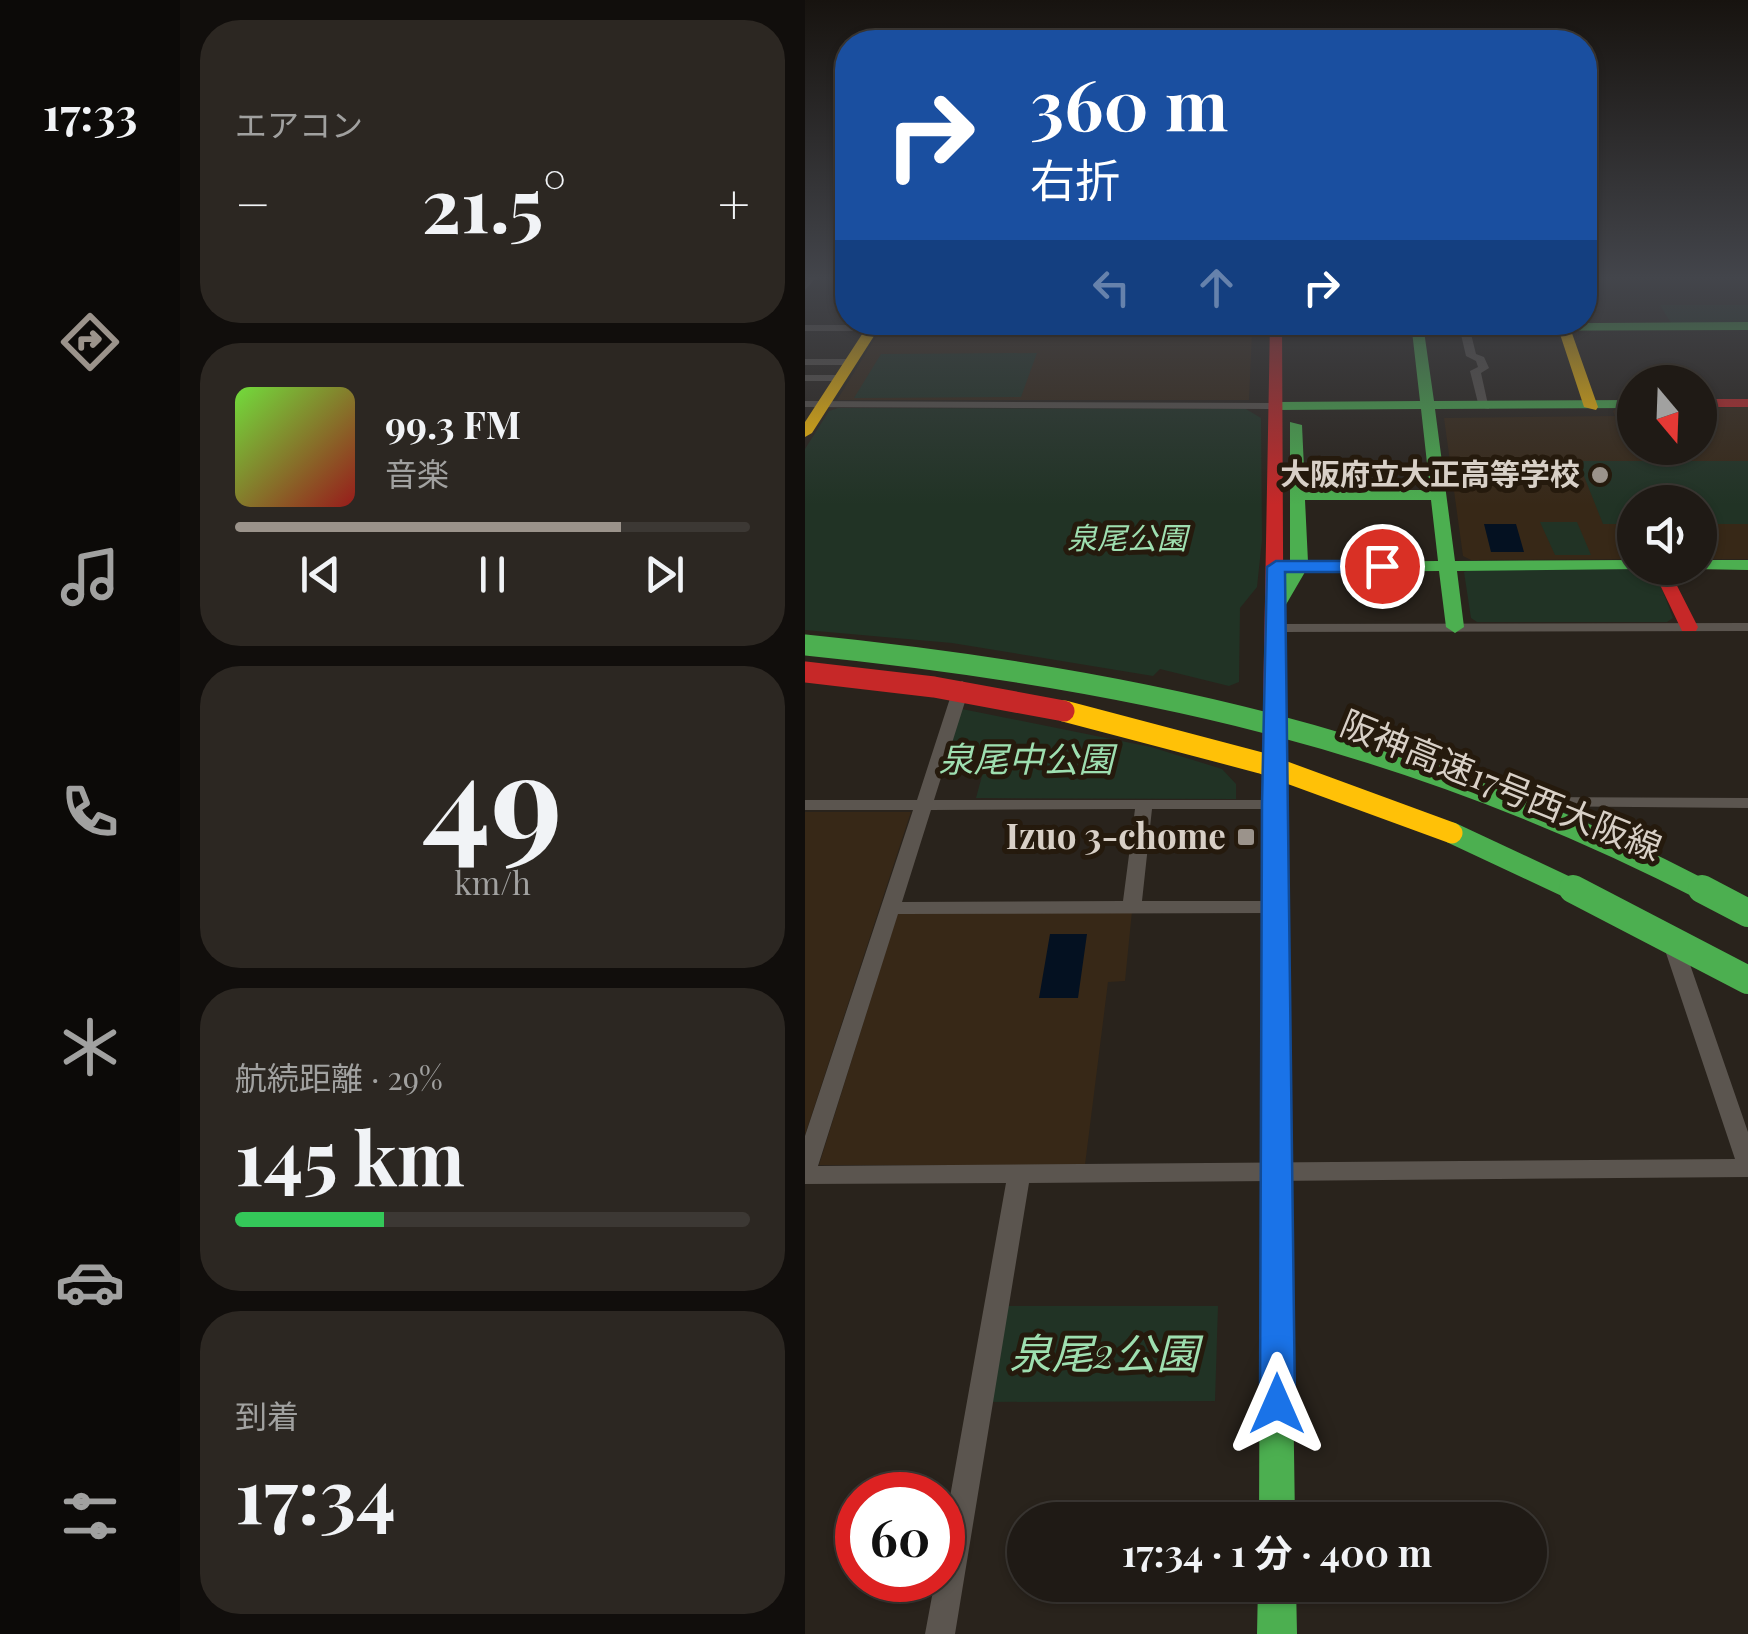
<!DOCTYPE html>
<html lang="ja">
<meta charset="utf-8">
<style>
body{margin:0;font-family:"Playfair Display","Noto Sans JP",serif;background:#2c2722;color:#f1f3f6;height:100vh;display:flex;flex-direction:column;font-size:38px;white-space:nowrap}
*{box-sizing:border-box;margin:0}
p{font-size:32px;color:#a1a1a0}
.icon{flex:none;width:55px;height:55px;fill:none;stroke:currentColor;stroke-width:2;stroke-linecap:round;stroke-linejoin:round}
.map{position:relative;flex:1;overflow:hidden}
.panel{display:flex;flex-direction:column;gap:20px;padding:20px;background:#110e0c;width:625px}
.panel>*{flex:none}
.hud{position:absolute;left:30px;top:30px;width:762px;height:305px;border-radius:40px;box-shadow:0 2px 8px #0004,0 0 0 2px #3c3834;background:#1a4fa0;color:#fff;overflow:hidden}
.needle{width:65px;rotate:161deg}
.buttons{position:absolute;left:812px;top:365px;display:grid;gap:20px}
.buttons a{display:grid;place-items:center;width:100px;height:100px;border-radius:50%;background:#1f1a15;box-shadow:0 2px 8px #0004,0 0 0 2px #3c3834;font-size:50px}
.speed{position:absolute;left:30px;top:1472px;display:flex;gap:20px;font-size:50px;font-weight:700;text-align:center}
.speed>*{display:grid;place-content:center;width:130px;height:130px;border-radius:50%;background:#1f1a15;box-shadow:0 2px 8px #0004,0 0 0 2px #3c3834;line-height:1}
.speed .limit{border:15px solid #d22;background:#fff;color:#111}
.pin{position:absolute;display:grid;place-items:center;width:85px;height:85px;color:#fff;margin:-42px;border:5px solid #fff;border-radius:50%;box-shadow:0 2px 10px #0007}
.me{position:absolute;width:110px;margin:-55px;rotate:0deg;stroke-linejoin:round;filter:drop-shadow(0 0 8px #0008)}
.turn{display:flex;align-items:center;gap:35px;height:210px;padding:0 30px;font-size:45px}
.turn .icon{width:130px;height:130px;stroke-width:2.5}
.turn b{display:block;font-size:70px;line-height:85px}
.lanes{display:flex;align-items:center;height:95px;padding:0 30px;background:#0003;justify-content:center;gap:50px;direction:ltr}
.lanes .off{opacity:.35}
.big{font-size:75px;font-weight:700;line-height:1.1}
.panel .tile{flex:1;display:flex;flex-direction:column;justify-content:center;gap:15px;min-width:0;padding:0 35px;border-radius:40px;background:#2c2722}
.panel .dial{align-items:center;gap:0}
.dial b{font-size:130px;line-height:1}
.song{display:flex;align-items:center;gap:30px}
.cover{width:120px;height:120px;border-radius:15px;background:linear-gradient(135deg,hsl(100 70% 55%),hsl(0 70% 35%))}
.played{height:10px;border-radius:5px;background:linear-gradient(90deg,#9b938b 75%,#3c3834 75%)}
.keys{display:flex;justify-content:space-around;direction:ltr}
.heat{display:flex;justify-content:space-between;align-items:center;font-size:55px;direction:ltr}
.charge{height:15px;border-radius:8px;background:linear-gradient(90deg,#34c759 29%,#3c3834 0)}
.trip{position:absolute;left:202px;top:1502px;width:540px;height:100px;border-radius:50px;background:#1f1a15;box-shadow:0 2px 8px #0004,0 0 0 2px #3c3834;font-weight:700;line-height:100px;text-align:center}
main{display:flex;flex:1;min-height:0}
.dock{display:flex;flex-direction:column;width:180px;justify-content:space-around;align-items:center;background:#0c0a08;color:#a1a1a0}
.dock .icon{width:70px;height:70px}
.dock .active{color:#9b938b}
.dock b{font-size:45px;color:#f1f3f6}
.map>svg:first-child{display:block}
.built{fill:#372817}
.green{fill:#213325}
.water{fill:#041121}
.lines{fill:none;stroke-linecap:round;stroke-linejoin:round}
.street{fill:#5b554f;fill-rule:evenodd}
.fast{fill:#4caf50;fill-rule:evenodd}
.slow{fill:#ffc107;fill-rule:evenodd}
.jam{fill:#c62828;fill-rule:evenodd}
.fast-bridge-far1{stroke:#4caf50;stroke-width:21}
.fast-bridge{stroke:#4caf50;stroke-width:28}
.slow-bridge{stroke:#ffc107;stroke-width:21}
.jam-bridge{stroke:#c62828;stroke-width:21}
.route{fill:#1a73e8;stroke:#114b97;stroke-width:2.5}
.poi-dot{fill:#9b938b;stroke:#251a0d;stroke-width:4}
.labels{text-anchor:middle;stroke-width:10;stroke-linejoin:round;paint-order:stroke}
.far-poi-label{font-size:30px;font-weight:bold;fill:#d8d0c7;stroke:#251a0d;text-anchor:end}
.far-park-label{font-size:30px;font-style:italic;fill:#9edfb0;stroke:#251a0d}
.park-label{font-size:35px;font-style:italic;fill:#9edfb0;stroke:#251a0d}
.street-label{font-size:35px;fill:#d8d0c7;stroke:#251a0d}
.poi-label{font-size:35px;font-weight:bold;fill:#d8d0c7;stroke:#251a0d;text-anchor:end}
.near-park-label{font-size:42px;font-style:italic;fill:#9edfb0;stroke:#251a0d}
</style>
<main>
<nav class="dock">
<b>17:33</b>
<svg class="icon active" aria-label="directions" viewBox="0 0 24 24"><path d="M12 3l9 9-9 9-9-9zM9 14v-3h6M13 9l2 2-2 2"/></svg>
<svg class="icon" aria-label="music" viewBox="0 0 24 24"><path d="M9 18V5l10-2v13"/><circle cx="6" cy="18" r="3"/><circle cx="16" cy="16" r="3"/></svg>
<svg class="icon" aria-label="phone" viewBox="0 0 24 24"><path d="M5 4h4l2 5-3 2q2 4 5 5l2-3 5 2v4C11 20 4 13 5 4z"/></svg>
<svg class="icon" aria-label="climate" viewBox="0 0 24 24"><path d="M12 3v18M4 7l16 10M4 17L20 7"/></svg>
<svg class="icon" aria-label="car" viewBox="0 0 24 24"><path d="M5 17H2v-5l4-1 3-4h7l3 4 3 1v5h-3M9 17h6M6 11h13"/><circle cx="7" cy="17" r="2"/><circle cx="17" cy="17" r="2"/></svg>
<svg class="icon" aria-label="filters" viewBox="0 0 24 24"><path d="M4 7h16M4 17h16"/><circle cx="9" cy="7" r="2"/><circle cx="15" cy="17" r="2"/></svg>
</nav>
<section class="panel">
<div class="tile"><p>エアコン</p>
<div class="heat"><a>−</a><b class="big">21.5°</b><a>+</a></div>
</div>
<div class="tile">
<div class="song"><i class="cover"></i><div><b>99.3 FM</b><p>音楽</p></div></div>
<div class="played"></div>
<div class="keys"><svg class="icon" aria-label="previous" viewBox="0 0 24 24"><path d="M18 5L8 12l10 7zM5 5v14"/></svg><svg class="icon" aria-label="pause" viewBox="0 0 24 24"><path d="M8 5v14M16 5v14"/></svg><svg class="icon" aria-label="next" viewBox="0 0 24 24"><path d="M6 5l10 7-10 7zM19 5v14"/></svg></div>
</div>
<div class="tile dial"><b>49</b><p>km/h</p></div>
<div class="tile"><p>航続距離 · 29%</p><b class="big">145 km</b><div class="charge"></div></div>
<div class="tile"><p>到着</p><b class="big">17:34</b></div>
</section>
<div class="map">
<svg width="943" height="1634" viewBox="0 0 943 1634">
<rect width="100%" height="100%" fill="#29231c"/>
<path class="built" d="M 81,330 L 441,330 L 447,332 L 444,400 L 32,400 L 74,332 Z
M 943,407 L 943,559 L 895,559 L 895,502 L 830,502 L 830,559 L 666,560 L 658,556 L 639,418 L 810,416 L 808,411 L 813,408 L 830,408 L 830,448 L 895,448 L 895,408 Z
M 0,812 L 106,812 L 0,1135 Z
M 327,911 L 320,981 L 303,982 L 280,1165 L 14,1165 L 93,912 Z"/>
<path class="green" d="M 855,305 L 943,305 L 943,323 L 866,323 Z
M 232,353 L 216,397 L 49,398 L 76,354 Z
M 33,408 L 441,409 L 456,418 L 457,540 L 452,587 L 435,608 L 434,682 L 424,686 L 355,669 L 348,676 L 147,643 L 0,630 L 0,449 L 24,411 Z
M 773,461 L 943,461 L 943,524 L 895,524 L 895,502 L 830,502 L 830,524 L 798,524 Z
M 735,522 L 772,522 L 786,555 L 750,555 Z
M 666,569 L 844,569 L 851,573 L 868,618 L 862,622 L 672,622 L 666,618 L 659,572 Z
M 157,709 L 346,747 L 417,769 L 431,784 L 431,799 L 171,798 L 181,761 L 140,760 Z
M 200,1306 L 413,1306 L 410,1401 L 184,1402 Z"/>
<path class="water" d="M 679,524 L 711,524 L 719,552 L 686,552 Z
M 245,934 L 282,934 L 273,998 L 234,998 Z"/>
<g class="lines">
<path class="street" d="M 4,276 L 13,276 L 0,290 L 0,281 Z
M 659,323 L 664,326 L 671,354 L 679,357 L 684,368 L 676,373 L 684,409 L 674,407 L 665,371 L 673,367 L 671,361 L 661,356 L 654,326 Z
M 0,325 L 470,325 L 475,328 L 470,331 L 0,331 Z
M 0,359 L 46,359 L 51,362 L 46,365 L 0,365 Z
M 0,375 L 37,375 L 42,378 L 37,381 L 0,381 Z
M 0,401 L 472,403 L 478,406 L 472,409 L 0,407 Z
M 943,623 L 943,631 L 470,632 L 463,628 L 470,624 Z
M 157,681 L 165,686 L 129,800 L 474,800 L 477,804 L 468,809 L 347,809 L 337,901 L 470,901 L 479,907 L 470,913 L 93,914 L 13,1166 L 930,1159 L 860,950 L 863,945 L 877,945 L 880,950 L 943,1132 L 943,1177 L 224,1183 L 150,1634 L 120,1634 L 130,1580 L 138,1580 L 138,1536 L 201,1183 L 0,1184 L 0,1136 L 108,810 L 0,810 L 0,800 L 112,800 L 149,686 ZM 330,809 L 318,901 L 97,902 L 126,810 Z
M 724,797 L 943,798 L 943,808 L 718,806 L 715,802 L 718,798 Z"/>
<path class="fast" d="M 943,322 L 943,330 L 619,331 L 629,401 L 830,400 L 830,408 L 630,409 L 650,561 L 830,560 L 830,568 L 836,569 L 652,571 L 659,627 L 650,633 L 641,627 L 634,571 L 500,572 L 479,608 L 467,608 L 464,604 L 482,572 L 465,571 L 462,567 L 471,562 L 485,562 L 485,422 L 497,425 L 500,490 L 625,490 L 616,409 L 472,410 L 465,406 L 472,402 L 615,401 L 607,331 L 470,332 L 464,328 L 466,325 ZM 500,500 L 626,500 L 633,561 L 503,562 Z
M 895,560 L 943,560 L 943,570 L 889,569 L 895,568 Z
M 468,757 L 479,763 L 490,1520 L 454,1520 L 457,763 Z
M 453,1585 L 491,1585 L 492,1634 L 452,1634 Z"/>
<path class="slow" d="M 65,322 L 78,322 L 7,433 L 0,437 L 0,422 Z
M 751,322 L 763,322 L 793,407 L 791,410 L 779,407 Z"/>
<path class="jam" d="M 465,322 L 477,322 L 479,763 L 468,769 L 457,763 Z
M 895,399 L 943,399 L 943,407 L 895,407 Z
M 847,568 L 863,568 L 893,627 L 891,631 L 877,631 Z"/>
<path class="fast-bridge-far1" d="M 0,645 C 328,678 607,739 902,892
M 647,833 L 773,892"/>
<path class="fast-bridge" d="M 768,889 L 943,980
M 897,889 L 943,913"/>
<path class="slow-bridge" d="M 259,711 L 456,763 L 647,833"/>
<path class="jam-bridge" d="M 0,672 L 129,687 L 259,711"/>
</g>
<linearGradient id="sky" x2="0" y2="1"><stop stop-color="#17130f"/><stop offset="0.55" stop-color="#43454b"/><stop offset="1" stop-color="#43454b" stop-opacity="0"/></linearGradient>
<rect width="943" height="505" fill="url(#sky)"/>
<path class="route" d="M 471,561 L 577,561 L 586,566 L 577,572 L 480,572 L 490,1404 L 485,1415 L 472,1420 L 460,1415 L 455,1404 L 457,804 L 462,567 Z"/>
<g class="poi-dot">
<circle cx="795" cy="475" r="10"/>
<rect x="431" y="827" width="20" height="20" rx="5"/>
</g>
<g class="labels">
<g class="far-poi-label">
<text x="775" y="485">大阪府立大正高等学校</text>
</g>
<g class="far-park-label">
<text x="322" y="549">泉尾公園</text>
</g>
<g class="park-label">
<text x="221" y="772">泉尾中公園</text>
</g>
<g class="street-label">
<text transform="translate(696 786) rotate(22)" y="12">阪神高速17号西大阪線</text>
</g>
<g class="poi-label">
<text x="421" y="849">Izuo 3-chome</text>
</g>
<g class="near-park-label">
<text x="299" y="1369">泉尾2公園</text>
</g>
</g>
</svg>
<div class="buttons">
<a><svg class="needle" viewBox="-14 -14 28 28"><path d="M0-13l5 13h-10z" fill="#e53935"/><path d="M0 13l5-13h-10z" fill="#a1a1a0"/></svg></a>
<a><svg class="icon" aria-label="sound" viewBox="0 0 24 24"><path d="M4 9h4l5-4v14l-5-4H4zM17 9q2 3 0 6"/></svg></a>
</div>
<div class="speed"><div class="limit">60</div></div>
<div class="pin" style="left:577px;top:566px;background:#d93025"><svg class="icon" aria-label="arrive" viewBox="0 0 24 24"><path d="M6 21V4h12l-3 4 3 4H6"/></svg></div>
<svg class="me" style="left:472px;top:1404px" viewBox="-20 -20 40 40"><path d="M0-17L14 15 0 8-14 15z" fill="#1a73e8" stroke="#fff" stroke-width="4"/></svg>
<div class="trip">17:34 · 1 分 · 400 m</div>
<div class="hud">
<div class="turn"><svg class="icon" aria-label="right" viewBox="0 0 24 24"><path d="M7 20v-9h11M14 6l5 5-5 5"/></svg><div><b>360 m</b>右折</div></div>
<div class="lanes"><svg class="icon off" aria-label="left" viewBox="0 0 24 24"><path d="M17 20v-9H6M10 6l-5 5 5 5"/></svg><svg class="icon off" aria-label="ahead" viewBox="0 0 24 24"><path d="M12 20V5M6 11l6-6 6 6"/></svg><svg class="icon" aria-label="right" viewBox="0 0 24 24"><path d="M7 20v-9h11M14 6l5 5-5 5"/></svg></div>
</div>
</div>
</main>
